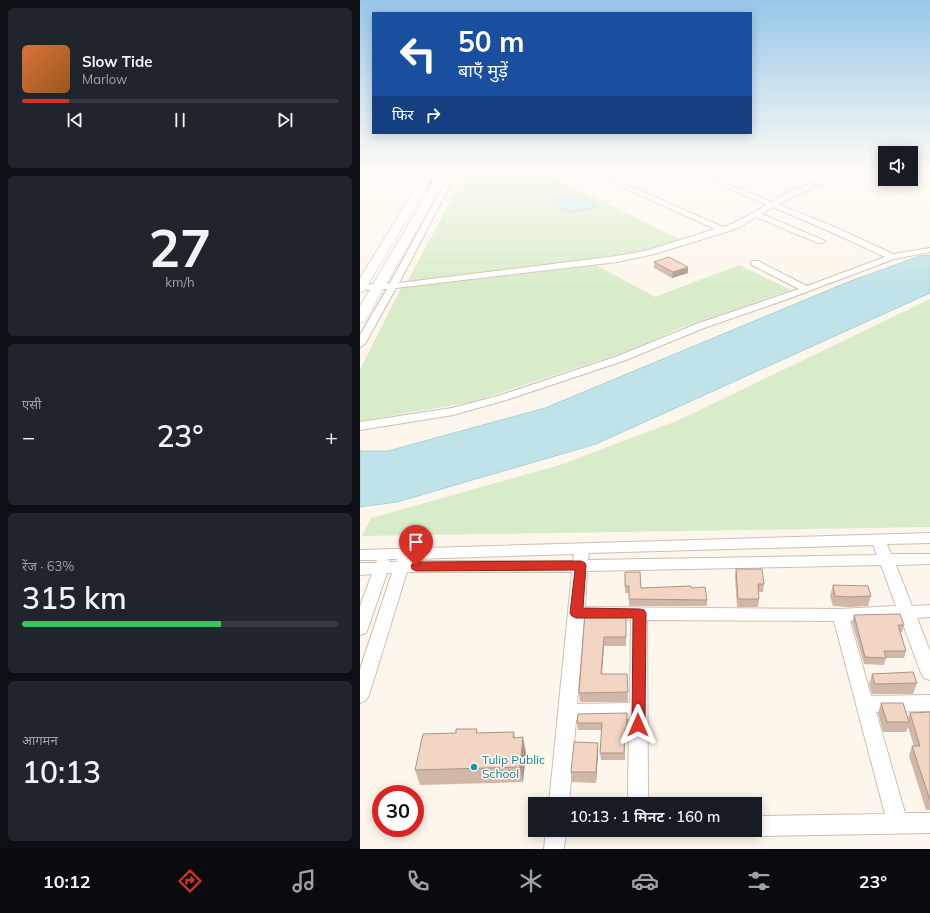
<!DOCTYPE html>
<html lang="hi">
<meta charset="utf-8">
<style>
body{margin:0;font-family:Mulish,"Noto Sans Devanagari",sans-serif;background:#20242c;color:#f1f3f6;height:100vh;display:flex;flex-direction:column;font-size:15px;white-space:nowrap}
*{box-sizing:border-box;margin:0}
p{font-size:13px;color:#9ea1a6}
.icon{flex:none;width:22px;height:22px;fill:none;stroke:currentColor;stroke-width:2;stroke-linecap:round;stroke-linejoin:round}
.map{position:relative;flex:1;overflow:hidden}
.panel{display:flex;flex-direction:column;gap:8px;padding:8px;background:#0d0f14;width:360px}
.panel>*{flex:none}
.guide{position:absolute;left:12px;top:12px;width:380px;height:122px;border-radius:0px;box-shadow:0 2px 10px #0003;background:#1a4fa0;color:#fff;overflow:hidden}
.tools{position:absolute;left:518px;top:146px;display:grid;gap:8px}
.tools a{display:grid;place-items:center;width:40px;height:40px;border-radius:0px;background:#171b24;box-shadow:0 2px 10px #0003;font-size:20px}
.speed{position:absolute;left:12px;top:785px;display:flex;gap:8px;font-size:20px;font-weight:700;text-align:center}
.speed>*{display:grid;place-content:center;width:52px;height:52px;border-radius:50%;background:#171b24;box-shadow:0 2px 10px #0003;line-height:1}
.speed .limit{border:6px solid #d22;background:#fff;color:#111}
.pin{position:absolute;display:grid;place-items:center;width:34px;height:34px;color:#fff;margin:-41px -17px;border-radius:50% 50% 50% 0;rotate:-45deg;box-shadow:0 0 4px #0007}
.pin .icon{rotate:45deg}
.me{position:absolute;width:44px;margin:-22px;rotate:0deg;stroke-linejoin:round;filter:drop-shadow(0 0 3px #0008)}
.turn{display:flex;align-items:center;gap:14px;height:84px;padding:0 20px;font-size:18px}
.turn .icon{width:52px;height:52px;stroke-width:2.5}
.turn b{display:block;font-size:28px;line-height:34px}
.then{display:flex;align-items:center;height:38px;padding:0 20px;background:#0003;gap:8px;font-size:15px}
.big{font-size:30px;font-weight:600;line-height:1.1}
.panel .card{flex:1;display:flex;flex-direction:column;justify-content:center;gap:6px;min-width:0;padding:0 14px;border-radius:6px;background:#20242c}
.panel .dial{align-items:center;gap:0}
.dial b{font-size:52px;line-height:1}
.song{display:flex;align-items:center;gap:12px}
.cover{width:48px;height:48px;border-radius:6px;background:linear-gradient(135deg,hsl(20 70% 55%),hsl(30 70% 35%))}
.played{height:4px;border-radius:2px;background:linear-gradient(90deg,#d93025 15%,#363941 15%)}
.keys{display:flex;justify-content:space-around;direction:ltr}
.heat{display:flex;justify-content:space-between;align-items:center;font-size:22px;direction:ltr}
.charge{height:6px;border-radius:3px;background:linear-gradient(90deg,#34c759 63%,#363941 0)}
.trip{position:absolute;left:168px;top:797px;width:234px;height:40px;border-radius:0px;background:#171b24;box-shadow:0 2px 10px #0003;font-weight:600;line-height:40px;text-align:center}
.menu{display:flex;height:64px;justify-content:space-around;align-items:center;background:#090b0e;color:#9ea1a6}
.menu .icon{width:28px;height:28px}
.menu .active{color:#d93025}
.menu b{font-size:18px;color:#f1f3f6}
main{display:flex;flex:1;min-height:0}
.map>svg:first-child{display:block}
.green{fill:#d8ecc9}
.water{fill:#bfe3e8;stroke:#a5d3da}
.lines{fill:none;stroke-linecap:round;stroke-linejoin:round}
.minor-casing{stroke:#d1beb0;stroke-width:2}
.secondary-casing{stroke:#d6c0b0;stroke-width:1}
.minor{fill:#fff;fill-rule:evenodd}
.secondary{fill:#fff;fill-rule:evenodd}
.rail-casing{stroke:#b9a8c9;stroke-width:3}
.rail{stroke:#fffaf3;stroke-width:2;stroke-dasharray:5.5;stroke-linecap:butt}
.wall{fill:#d1b7a8}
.shaded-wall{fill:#aa9588}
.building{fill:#f3d5c3;stroke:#aa9588}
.route{fill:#d93025;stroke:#8d1f18}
.culture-dot{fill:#0f9aa8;stroke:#fffaf3;stroke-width:1.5}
.labels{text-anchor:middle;stroke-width:3;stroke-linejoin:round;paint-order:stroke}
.near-culture-label{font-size:12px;fill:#0d838f;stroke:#fffaf3;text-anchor:start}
</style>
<main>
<section class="panel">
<div class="card">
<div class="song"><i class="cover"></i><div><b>Slow Tide</b><p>Marlow</p></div></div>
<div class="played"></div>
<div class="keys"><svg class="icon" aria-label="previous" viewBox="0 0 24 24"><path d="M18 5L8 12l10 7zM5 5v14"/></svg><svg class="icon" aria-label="pause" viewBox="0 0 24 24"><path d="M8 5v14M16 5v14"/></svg><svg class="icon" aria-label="next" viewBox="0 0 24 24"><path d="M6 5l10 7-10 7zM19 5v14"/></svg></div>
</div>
<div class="card dial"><b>27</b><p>km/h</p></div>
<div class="card"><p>एसी</p>
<div class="heat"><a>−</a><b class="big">23°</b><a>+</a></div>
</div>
<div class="card"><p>रेंज · 63%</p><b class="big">315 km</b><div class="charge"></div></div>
<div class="card"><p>आगमन</p><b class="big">10:13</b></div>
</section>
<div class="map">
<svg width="570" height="849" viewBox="0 0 570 849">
<rect width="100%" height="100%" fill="#fdf6ec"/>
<path class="green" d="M 107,170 L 178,170 L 324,241 L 274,253 L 219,262 L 47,282 Z
M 236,265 L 295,297 L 379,265 L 431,290 L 317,329 L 275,349 L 112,402 L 0,421 L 0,369 L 41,288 Z
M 570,299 L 570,527 L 2,536 L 11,518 L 200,465 L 319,420 Z"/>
<path class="water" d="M 208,196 L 226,198 L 235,204 L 234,208 C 216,212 207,216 193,202 L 197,198 Z
M 570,255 L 570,293 L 236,444 L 37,502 L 0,507 L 0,451 L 28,451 L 185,408 L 488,282 L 560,256 Z"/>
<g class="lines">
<defs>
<path id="minor" d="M 92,170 L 98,170 L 39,283 L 257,256 L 289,250 L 355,229 L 225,170 L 233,170 L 363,227 L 374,223 L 407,205 L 326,170 L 334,170 L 412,202 L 426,193 L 485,170 L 493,170 L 432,197 L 418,204 L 477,228 L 533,254 L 570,248 L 570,252 L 534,259 L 425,300 L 344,328 L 266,360 L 146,400 L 93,415 L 0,430 L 0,422 L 92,408 L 138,396 L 258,356 L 336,324 L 439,289 L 392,265 L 391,263 L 392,261 L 398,261 L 447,286 L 525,257 L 471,232 L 413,207 L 402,214 L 465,241 L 461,243 L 458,243 L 396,217 L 380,227 L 366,232 L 294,254 L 257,262 L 36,288 L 5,344 L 0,347 L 0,335 L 27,289 L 1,290 L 0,285 L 30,283 Z
M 570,533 L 570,543 L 527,544 L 531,554 L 570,554 L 570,564 L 536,565 L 552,606 L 570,605 L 570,617 L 557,618 L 570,651 L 570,680 L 564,678 L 561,673 L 541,619 L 490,621 L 511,696 L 570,695 L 570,711 L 516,712 L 545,813 L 570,813 L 570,833 L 395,836 L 388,833 L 386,830 L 395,830 L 395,816 L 525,814 L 474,621 L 287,620 L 288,794 L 290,804 L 270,804 L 268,794 L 269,719 L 216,720 L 209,804 L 189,804 L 212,572 L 47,572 L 9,695 L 6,700 L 0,703 L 0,669 L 32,573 L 27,573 L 8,628 L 6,633 L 0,635 L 0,606 L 12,574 L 0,575 L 0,563 L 16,563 L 17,560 L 0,560 L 0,550 ZM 513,545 L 517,555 L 228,560 L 229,553 ZM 214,554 L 213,561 L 51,561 L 51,559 ZM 28,559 L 37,559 L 36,562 L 30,562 ZM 521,565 L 536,606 L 480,609 L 225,607 L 227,571 ZM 224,619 L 271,620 L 270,703 L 217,704 Z
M 186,830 L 206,830 L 204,849 L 184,849 Z"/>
<path id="secondary" d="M 67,170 L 77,170 L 6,288 L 5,291 L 0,292 L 0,278 Z
M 81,170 L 91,170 L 7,318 L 5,321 L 0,322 L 0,306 Z"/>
</defs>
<use href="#minor" class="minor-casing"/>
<use href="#secondary" class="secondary-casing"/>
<use href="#minor" class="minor"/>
<use href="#secondary" class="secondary"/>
<defs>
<path id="rail" d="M 66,190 L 79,170"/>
</defs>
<use href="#rail" class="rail-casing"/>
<use href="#rail" class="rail"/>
</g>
<path class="wall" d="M 294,262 L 328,273 L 312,278 L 294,268 Z
M 376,569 L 404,584 L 403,592 L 399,592 L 399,599 L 398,607 L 377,607 L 375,577 Z
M 265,572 L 281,588 L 331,588 L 347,600 L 347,606 L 269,606 L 269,593 L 265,593 Z
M 473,585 L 511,596 L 508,606 L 488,607 L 473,606 L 470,596 Z
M 225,612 L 266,612 L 266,646 L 244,646 L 242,674 L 267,674 L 268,702 L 220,702 L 219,693 Z
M 494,615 L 544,625 L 542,632 L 540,632 L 546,651 L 544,658 L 526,658 L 524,665 L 504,664 L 492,622 Z
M 512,674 L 557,683 L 553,694 L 512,694 L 509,684 Z
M 521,703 L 548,718 L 550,713 L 570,712 L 570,810 L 566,810 L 549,756 L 552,746 L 554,746 L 548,727 L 546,732 L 523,732 L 518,713 Z
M 267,713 L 267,736 L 265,736 L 265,760 L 241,760 L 240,753 L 242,730 L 218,730 L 217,723 Z
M 117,729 L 117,733 L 154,732 L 155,738 L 166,753 L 163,782 L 60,785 L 55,770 L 96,733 Z
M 238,743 L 238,753 L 236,783 L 212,782 L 211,772 Z
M 213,830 L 238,830 L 237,831 Z"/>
<path class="shaded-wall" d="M 328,267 L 328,273 L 312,278 L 313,272 Z
M 244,637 L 244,646 L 241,683 L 241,674 Z
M 163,737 L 166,753 L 163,782 L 160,767 Z
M 238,743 L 238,753 L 236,783 L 236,772 Z"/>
<path class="building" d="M 309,257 L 328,267 L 313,272 L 294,262 Z
M 376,569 L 402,569 L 404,584 L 398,584 L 399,599 L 378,599 Z
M 265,572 L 280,572 L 281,588 L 331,586 L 331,588 L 345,587 L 347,600 L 269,599 L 269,586 L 265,586 Z
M 473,585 L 508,586 L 511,596 L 490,597 L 475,596 Z
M 225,612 L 266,612 L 266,637 L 244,637 L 241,674 L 267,674 L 268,692 L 219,693 Z
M 540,614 L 544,625 L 538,625 L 546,651 L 524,651 L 526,658 L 505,657 L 494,615 Z
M 553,672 L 557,683 L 515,684 L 512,674 Z
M 521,703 L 543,703 L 549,722 L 527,722 Z
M 570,712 L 570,800 L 552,746 L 560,746 L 550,713 Z
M 267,713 L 267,729 L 265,729 L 264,753 L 240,753 L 242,723 L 217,723 L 218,714 Z
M 96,729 L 117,729 L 116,733 L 154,732 L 153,738 L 163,737 L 160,767 L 55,770 L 63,734 L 96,733 Z
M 214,742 L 238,743 L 236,772 L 211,772 Z"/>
<linearGradient id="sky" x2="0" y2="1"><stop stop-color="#97c7e8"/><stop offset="0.59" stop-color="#fefbf6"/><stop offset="1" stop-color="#fefbf6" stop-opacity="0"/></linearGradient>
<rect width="570" height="289" fill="url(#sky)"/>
<path class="route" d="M 221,561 L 225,563 L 226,566 L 223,608 L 280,609 L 284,610 L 286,613 L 285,725 L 283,730 L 278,732 L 274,730 L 272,725 L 273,618 L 216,618 L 212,616 L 210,613 L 215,570 L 56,571 L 52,569 L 51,566 L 52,564 L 56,562 Z"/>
<circle class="culture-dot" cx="114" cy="767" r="4"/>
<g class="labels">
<g class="near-culture-label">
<text x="122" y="764">Tulip Public<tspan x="122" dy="14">School</tspan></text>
</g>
</g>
</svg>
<div class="tools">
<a><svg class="icon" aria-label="sound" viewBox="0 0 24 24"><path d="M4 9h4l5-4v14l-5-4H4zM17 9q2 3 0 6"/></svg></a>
</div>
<div class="speed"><div class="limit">30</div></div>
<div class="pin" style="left:56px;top:566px;background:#d93025"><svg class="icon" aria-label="arrive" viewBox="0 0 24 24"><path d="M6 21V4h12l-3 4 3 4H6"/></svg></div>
<svg class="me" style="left:278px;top:725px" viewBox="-20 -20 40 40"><path d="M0-17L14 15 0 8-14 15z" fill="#d93025" stroke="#fff" stroke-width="4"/></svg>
<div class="trip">10:13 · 1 मिनट · 160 m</div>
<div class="guide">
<div class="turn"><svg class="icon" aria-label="left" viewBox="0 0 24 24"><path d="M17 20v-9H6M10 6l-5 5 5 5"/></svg><div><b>50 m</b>बाएँ मुड़ें</div></div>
<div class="then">फिर<svg class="icon" aria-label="right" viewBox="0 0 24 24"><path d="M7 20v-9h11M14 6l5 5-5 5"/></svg></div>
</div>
</div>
</main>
<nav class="menu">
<b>10:12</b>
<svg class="icon active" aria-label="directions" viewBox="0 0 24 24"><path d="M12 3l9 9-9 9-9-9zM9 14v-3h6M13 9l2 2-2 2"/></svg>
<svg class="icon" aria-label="music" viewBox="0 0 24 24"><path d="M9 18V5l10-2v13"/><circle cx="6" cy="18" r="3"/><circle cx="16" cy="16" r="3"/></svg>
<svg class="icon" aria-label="phone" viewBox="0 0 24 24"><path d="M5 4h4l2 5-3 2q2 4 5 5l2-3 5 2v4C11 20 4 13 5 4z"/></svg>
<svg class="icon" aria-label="climate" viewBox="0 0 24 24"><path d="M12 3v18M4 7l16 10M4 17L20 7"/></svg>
<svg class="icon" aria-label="car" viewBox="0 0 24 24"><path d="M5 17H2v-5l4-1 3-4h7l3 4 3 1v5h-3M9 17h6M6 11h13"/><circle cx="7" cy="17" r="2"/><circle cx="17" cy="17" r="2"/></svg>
<svg class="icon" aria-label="filters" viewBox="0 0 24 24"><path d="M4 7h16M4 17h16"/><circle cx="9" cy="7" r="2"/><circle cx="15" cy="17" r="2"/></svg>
<b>23°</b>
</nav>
